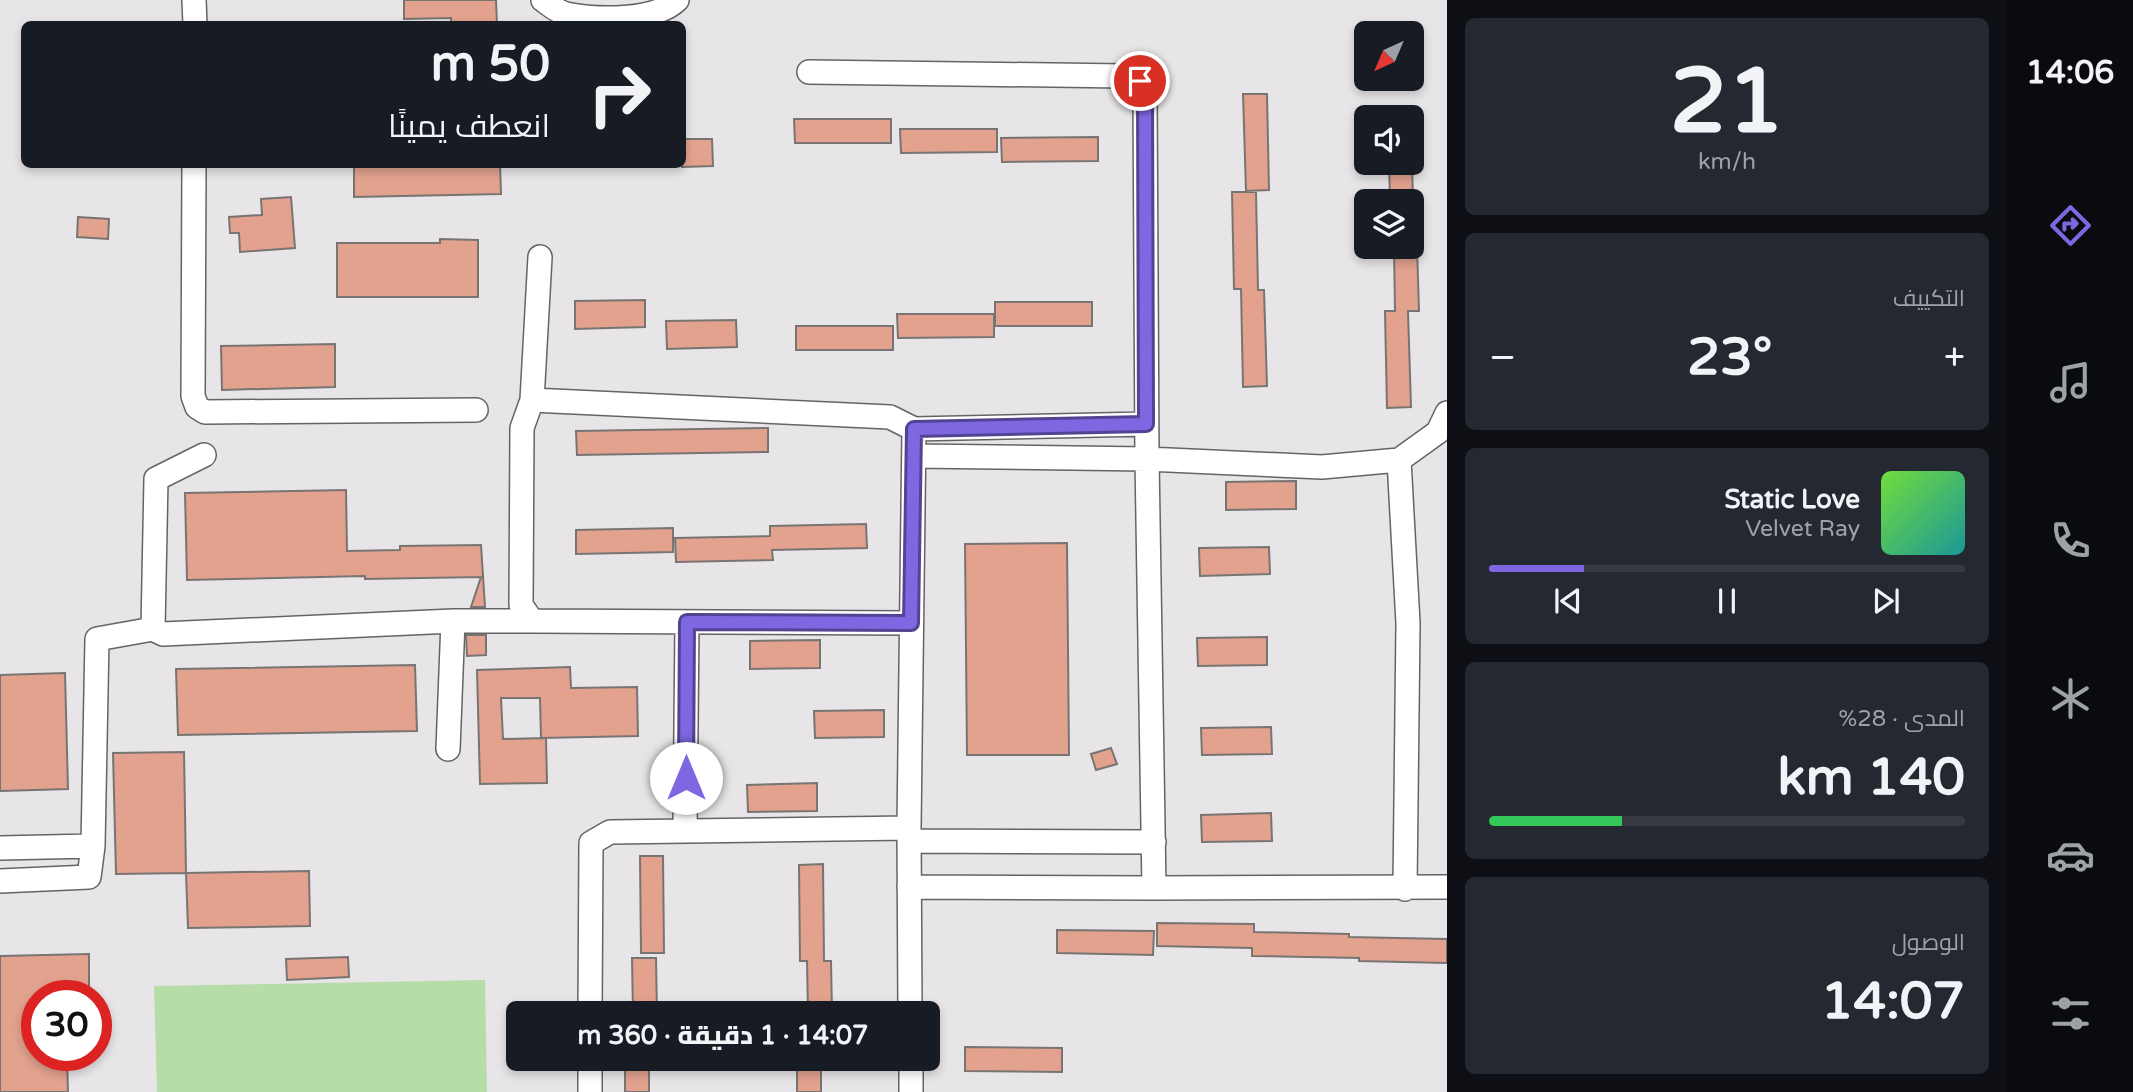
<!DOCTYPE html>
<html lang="ar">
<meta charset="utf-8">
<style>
body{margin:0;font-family:"Varela Round",Cairo,sans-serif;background:#242831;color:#f1f3f6;direction:rtl;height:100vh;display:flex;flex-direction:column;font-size:26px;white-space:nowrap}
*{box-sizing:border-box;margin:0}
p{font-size:23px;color:#9ea1a6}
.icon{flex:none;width:38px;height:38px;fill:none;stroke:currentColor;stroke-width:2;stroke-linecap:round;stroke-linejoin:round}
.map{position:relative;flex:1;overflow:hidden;direction:ltr}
.drawer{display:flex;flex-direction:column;gap:18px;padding:18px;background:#0d0f14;width:560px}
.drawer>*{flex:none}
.top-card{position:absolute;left:21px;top:21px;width:665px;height:147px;border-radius:10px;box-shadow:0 4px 10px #0003;direction:rtl;background:#171b24;color:#f1f3f6;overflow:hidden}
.needle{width:46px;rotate:224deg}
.controls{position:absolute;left:1354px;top:21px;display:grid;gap:14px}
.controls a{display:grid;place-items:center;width:70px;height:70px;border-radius:10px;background:#171b24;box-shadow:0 4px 10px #0003;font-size:35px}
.speed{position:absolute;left:21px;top:980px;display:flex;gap:14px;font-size:35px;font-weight:700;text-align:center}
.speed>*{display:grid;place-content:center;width:91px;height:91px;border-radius:50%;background:#171b24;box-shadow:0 4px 10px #0003;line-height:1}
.speed .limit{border:10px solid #d22;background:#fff;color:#111}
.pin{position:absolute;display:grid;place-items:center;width:60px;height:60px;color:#fff;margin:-30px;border:4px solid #fff;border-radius:50%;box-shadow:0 2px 7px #0007}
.me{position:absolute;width:77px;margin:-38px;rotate:0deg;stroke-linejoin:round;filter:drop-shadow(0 0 5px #0008)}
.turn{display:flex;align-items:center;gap:24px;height:147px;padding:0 21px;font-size:32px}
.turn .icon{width:91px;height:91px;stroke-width:2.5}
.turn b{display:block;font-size:49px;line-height:60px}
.big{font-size:52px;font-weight:800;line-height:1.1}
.drawer .card{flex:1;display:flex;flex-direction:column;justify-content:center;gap:10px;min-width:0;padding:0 24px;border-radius:10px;background:#242831}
.drawer .dial{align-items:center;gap:0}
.dial b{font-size:91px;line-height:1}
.song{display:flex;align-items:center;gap:21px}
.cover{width:84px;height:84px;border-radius:10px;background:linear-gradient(135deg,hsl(100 70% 55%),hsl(180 70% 35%))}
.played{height:7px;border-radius:4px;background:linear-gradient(90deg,#8067e2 20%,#363941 20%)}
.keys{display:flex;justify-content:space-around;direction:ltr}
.heat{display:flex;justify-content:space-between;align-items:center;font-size:38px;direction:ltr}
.charge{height:10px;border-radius:5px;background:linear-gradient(90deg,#34c759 28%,#363941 0)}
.trip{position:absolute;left:506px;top:1001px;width:434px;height:70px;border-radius:10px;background:#171b24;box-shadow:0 4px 10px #0003;font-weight:800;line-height:70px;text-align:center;direction:rtl}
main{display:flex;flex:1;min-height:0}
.tab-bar{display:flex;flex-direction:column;width:126px;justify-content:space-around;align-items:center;background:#090b0e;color:#9ea1a6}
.tab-bar .icon{width:49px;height:49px}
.tab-bar .active{color:#8067e2}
.tab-bar b{font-size:32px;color:#f1f3f6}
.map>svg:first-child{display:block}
.green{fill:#b6dda8}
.building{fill:#e2a28e;stroke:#787473;stroke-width:2}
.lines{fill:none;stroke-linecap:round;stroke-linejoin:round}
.minor-casing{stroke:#666366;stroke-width:26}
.minor{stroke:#fff;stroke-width:23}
.route-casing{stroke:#534393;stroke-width:18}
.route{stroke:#8067e2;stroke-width:12}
</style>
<main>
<nav class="tab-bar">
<b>14:06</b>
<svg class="icon active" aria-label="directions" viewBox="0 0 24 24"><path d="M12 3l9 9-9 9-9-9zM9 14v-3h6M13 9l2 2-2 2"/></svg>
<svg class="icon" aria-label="music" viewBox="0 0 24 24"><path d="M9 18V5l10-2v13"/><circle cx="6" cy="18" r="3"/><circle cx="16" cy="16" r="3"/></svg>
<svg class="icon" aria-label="phone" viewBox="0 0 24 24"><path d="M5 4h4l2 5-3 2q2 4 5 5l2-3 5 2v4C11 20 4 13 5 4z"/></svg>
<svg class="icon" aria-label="climate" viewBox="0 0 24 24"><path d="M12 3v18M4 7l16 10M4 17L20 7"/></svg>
<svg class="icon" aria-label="car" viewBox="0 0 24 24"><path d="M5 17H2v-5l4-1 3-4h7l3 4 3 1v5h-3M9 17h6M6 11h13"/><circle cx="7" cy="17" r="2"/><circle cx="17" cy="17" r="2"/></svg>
<svg class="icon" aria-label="filters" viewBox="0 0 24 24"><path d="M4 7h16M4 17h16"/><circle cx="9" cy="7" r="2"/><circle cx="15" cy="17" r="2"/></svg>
</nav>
<section class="drawer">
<div class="card dial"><b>21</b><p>km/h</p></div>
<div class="card"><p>التكييف</p>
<div class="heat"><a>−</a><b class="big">23°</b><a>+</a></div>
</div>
<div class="card">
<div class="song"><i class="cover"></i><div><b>Static Love</b><p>Velvet Ray</p></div></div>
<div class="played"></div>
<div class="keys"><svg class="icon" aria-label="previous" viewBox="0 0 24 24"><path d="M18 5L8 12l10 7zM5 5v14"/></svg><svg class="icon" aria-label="pause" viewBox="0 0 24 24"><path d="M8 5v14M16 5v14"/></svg><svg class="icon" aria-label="next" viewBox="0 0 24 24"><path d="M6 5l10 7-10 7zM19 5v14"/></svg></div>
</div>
<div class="card"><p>المدى · 28%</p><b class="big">140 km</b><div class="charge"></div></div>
<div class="card"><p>الوصول</p><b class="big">14:07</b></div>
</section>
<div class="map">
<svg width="1447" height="1092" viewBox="0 0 1447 1092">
<rect width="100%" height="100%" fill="#e8e5e8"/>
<path class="green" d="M 485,980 L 487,1092 L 157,1092 L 154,986 Z"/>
<path class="building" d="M 404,0 L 496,0 L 497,24 L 451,24 L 451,18 L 404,19 Z
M 1243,94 L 1267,94 L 1269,190 L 1246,191 Z
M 794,119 L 891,119 L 891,143 L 795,143 Z
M 900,129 L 997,129 L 997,152 L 901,153 Z
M 1098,137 L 1098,161 L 1002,162 L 1001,138 Z
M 682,139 L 712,139 L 713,166 L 682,167 Z
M 1389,163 L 1412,163 L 1413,201 L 1390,201 Z
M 354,164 L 500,164 L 501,194 L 354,197 Z
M 1232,192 L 1256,192 L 1258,290 L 1264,290 L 1267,386 L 1243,387 L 1241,289 L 1234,289 Z
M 291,197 L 295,248 L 240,252 L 239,233 L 230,233 L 229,217 L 262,215 L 261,199 Z
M 78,217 L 109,219 L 108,239 L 77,237 Z
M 440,239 L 478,240 L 478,297 L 337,297 L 337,243 L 440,243 Z
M 1394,247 L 1417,247 L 1419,311 L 1408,311 L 1411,407 L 1387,408 L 1385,311 L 1395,311 Z
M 645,300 L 645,327 L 575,329 L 575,301 Z
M 995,302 L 1092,302 L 1092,326 L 995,326 Z
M 897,314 L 994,314 L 994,337 L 898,338 Z
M 736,320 L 737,347 L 667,349 L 666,321 Z
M 796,326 L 893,326 L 893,350 L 796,350 Z
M 335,344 L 335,387 L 222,390 L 221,346 Z
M 768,428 L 768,452 L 577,455 L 576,431 Z
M 1296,481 L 1296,509 L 1226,510 L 1226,482 Z
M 346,490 L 347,551 L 400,550 L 400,546 L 481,545 L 485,607 L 471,607 L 481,577 L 365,579 L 365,576 L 187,580 L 185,493 Z
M 866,524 L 867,548 L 772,550 L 773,560 L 676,562 L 675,538 L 770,536 L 770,526 Z
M 673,528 L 673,552 L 576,554 L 576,530 Z
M 1067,543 L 1069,755 L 967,755 L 965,544 Z
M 1269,547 L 1270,574 L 1200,576 L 1199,548 Z
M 466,635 L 486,635 L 486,655 L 467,656 Z
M 1267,637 L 1267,665 L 1198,666 L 1197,638 Z
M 820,640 L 820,668 L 750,669 L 750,641 Z
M 415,665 L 417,731 L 178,735 L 176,669 Z
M 570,667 L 571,688 L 637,687 L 638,736 L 541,738 L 540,698 L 501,698 L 503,739 L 546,738 L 547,783 L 480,784 L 477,670 Z
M 65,673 L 68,789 L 0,791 L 0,675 Z
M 884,710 L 884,737 L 815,738 L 814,711 Z
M 1271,727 L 1272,754 L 1202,755 L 1201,728 Z
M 1111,748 L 1117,764 L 1096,770 L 1091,754 Z
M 184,752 L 186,873 L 116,874 L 113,753 Z
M 817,783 L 817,811 L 748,812 L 747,785 Z
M 1271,813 L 1272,841 L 1202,842 L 1201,815 Z
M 640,856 L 663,856 L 664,953 L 641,953 Z
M 823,864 L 824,961 L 831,961 L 832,1013 L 808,1013 L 807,961 L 800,961 L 799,865 Z
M 309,871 L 310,926 L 188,928 L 186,873 Z
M 1157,923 L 1254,924 L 1254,932 L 1349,934 L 1349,937 L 1447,939 L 1447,963 L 1359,961 L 1359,958 L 1252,956 L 1252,948 L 1157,946 Z
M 1057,930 L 1154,931 L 1153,955 L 1057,953 Z
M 89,954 L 89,996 L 37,996 L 37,1055 L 67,1055 L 68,1092 L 0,1092 L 0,956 Z
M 348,957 L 349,977 L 287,980 L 286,959 Z
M 632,958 L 656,958 L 657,1013 L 633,1013 Z
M 965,1047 L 1062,1048 L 1062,1072 L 965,1071 Z
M 625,1059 L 649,1059 L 649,1092 L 625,1092 Z
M 797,1059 L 821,1059 L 821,1092 L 797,1092 Z"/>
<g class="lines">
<defs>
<path id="minor" d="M 194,0 L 195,24
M 543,0 C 550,5 558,12 566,14 C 597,20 654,22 677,0
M 809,72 L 1125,76 L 1140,81 L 1145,92 L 1147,459 L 914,456
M 194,164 L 193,396 L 197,407 L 205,412 L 476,410
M 540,257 L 532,400 L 522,428 L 521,605 L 532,621 L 911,623
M 532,400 L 890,417 L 914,429 L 909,828 L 910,1013
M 914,429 L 1146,424
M 1399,460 L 1438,432 L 1447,413
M 153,629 L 156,479 L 204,455
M 448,749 L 453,621
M 685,830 L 687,622
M 909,841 L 1154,842
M 0,848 L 93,846
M 0,881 L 89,877 L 93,846 L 97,639 L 153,629 L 163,634 L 453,621 L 532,621
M 909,887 L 1154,888 L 1147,459 L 1322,467 L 1399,460 L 1408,623 L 1405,889
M 1154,888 L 1447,887
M 590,1013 L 591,843 L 610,832 L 909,828
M 911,1059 L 911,1092
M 590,1092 L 590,1059"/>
</defs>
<use href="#minor" class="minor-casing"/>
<use href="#minor" class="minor"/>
</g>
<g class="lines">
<defs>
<path id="route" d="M 686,778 L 687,622 L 911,623 L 914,429 L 1146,424 L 1145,92 L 1140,81"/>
</defs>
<use href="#route" class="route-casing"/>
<use href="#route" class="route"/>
</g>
</svg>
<div class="controls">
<a><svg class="needle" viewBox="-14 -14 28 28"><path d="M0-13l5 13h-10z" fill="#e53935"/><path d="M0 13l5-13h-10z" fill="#9ea1a6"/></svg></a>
<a><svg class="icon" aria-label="sound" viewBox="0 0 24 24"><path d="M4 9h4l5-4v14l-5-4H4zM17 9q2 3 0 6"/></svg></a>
<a><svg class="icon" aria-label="layers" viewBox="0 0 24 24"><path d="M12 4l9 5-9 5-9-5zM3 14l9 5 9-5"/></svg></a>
</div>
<div class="speed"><div class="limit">30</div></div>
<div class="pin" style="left:1140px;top:81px;background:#d93025"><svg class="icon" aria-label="arrive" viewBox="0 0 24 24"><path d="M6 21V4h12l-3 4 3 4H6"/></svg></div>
<svg class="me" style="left:686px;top:778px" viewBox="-20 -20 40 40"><circle r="19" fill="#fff"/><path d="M0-13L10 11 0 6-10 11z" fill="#8067e2"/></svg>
<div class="trip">14:07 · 1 دقيقة · 360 m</div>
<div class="top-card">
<div class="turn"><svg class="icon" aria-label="right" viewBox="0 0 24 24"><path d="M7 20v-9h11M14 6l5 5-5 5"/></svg><div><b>50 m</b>انعطف يمينًا</div></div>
</div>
</div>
</main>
